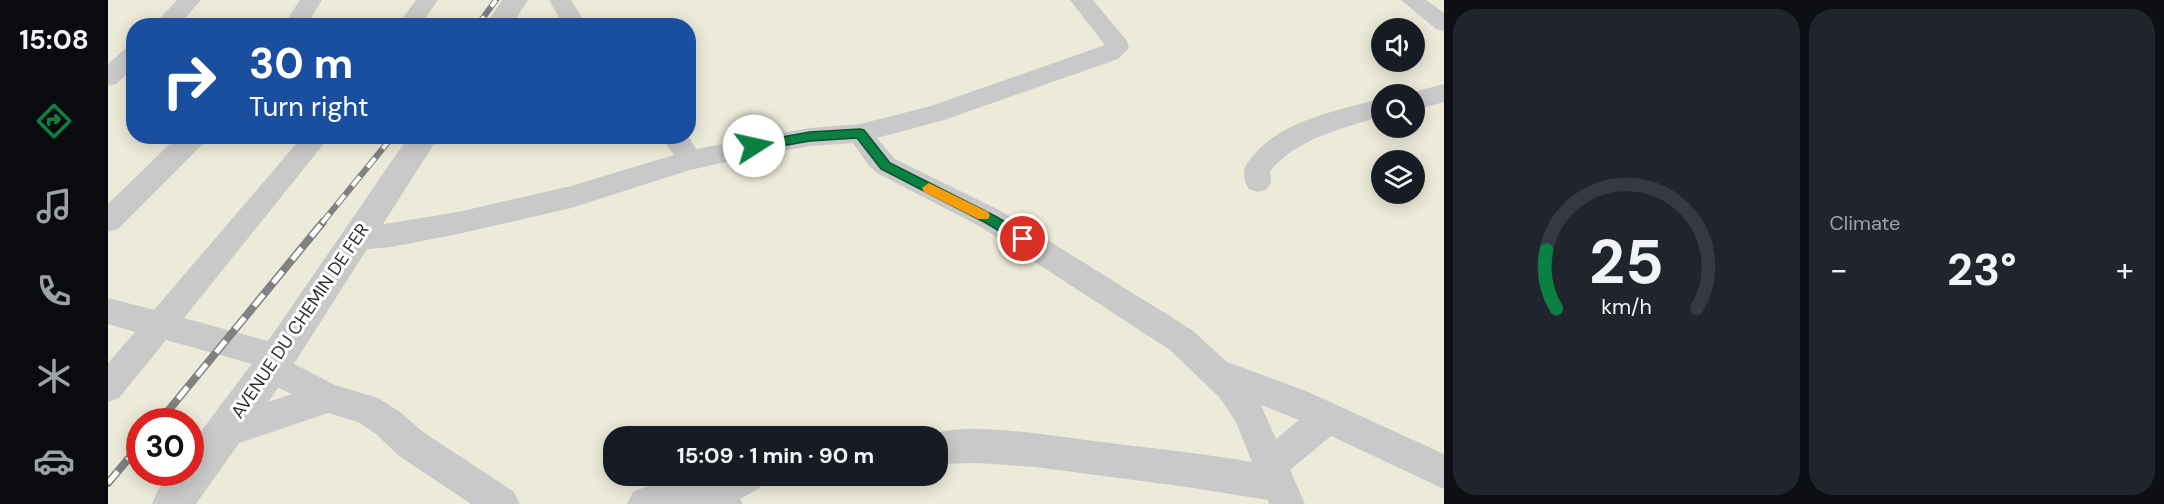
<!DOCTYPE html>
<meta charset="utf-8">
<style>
body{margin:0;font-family:"DM Sans",sans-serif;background:#20242c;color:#f1f3f6;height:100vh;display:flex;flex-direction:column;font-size:22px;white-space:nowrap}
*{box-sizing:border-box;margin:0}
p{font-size:20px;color:#9ea1a6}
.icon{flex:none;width:33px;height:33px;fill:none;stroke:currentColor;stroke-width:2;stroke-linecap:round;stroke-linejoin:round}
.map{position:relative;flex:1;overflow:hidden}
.sheet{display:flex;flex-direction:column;gap:9px;padding:9px;background:#0d0f14;width:720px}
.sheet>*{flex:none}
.hud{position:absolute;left:18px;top:18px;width:570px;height:126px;border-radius:24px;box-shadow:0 3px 15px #0003;background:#1a4fa0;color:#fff;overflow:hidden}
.controls{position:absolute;left:1263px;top:18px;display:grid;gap:12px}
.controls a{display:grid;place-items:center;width:54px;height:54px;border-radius:50%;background:#171b24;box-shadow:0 3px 15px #0003;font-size:30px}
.speed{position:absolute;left:18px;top:408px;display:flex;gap:12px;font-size:30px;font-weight:700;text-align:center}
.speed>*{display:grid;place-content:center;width:78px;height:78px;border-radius:50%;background:#171b24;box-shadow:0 3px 15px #0003;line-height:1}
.speed .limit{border:9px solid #d22;background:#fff;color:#111}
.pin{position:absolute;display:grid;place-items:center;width:51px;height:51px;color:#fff;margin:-26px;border:3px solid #fff;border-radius:50%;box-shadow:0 2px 6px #0007}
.me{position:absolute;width:66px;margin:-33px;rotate:80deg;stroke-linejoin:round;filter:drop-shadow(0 0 4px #0008)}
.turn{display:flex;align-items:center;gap:21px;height:126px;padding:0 24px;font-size:27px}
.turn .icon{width:78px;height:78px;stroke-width:2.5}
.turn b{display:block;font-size:42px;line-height:51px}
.big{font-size:45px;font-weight:700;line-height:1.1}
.sheet .card{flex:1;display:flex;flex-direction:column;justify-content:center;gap:9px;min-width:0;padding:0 21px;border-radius:24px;background:#20242c}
.sheet .dial{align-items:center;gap:0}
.dial svg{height:156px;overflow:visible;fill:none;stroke:#363941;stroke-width:7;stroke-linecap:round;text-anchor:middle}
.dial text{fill:#f1f3f6;stroke:none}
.heat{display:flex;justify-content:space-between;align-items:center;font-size:33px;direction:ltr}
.sheet .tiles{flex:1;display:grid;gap:9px;grid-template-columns:repeat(2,1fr)}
.trip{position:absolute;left:495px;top:426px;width:345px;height:60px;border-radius:24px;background:#171b24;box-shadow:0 3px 15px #0003;font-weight:700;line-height:60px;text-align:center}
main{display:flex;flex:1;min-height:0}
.tabs{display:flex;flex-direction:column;width:108px;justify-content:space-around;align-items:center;background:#090b0e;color:#9ea1a6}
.tabs .icon{width:42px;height:42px}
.tabs .selected{color:#0b8043}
.tabs b{font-size:27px;color:#f1f3f6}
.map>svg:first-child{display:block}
.green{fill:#ecead8;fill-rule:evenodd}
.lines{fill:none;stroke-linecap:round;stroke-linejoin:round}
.minor{fill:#c9c9c9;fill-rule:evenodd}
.tertiary{fill:#c9c9c9;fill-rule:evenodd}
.rail-far1-casing{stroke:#818181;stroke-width:6}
.rail-casing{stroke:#818181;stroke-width:8}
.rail-far1{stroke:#fff;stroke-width:4;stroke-dasharray:12;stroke-linecap:butt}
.rail{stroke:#fff;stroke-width:5;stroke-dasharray:15;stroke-linecap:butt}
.route{fill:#0b8043;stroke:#07532c;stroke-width:1.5}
.slow{fill:#f59e0b}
.labels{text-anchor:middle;stroke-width:6;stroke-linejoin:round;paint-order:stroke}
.street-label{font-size:18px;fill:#2c2c2c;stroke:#fff}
</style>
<main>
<nav class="tabs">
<b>15:08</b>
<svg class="icon selected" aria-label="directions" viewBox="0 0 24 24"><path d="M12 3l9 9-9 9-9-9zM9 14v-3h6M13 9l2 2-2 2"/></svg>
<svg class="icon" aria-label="music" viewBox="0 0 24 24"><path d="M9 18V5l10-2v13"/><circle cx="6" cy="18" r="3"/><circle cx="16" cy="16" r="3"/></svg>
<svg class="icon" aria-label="phone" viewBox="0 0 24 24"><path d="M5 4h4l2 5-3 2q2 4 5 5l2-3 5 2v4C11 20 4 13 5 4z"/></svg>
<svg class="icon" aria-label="climate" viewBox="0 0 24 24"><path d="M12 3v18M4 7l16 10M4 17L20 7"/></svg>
<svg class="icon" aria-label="car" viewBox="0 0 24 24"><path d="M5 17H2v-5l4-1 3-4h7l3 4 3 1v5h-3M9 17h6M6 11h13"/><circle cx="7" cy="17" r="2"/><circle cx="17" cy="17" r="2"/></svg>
</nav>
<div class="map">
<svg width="1336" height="504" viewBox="0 0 1336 504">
<rect width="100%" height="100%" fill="#fff"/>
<path class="green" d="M 0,0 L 1336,0 L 1336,504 L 0,504 ZM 26,26 L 580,26 L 580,136 L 26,136 ZM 1274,28 L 1306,28 L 1306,62 L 1274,62 ZM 1274,94 L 1306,94 L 1306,128 L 1274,128 ZM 1274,160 L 1306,160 L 1306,194 L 1274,194 ZM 32,422 L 82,422 L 82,472 L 32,472 ZM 506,436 L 830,436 L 830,476 L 506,476 Z"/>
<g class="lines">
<path class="minor" d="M 69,0 L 93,0 L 70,26 L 45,26 Z
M 192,0 L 214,0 L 198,26 L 175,26 Z
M 308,0 L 330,0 L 312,26 L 289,26 Z
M 441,0 L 463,0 L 479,26 L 456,26 Z
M 962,0 L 985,0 L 1019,41 L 1021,48 L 1010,59 L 836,120 L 769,138 L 787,159 L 893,211 L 1084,330 L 1119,362 L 1198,391 L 1336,454 L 1336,489 L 1223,436 L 1182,470 L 1197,504 L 1161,504 L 1160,500 L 1079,487 L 927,467 L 869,463 L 830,464 L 830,436 L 818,436 C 859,420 941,436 986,441 C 1039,448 1092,453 1144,462 L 1128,422 L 1112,398 L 1062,350 L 873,227 L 769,173 L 761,166 L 745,143 L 702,146 L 646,156 L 582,170 L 463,208 L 350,234 L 283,247 L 250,250 L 240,246 L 236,238 L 240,230 L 350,212 L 463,186 L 566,155 L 552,136 L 580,136 L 588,149 L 702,128 L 752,124 L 823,106 L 997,45 ZM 1153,405 L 1191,420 L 1168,439 Z
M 1293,0 L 1318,0 L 1336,13 L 1336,31 L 1328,29 Z
M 26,46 L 26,68 L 8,84 L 0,86 L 0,64 L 18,48 Z
M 1336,84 L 1336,102 L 1306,110 L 1306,94 L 1298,94 Z
M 1274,98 L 1274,116 C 1233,129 1190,138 1162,171 L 1163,182 L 1159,189 L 1150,192 L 1141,189 L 1137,182 L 1136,169 C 1161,122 1226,112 1274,98 Z
M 70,136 L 99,136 L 96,143 L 10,229 L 0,232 L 0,204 Z
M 195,136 L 222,136 L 76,318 L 182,347 L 187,357 L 184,363 L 227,385 L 270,398 L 292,412 L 315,432 L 406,492 L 412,504 L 363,504 L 291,456 L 268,434 L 250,422 L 220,413 L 116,448 L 104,443 L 99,432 L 104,421 L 184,394 L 151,379 L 146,369 L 148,365 L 58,340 L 11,398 L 0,402 L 0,363 L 27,332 L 0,324 L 0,298 L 46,310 Z
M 606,476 L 657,476 L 652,488 L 632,499 L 635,504 L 519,504 L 525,492 C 547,482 577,472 602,479 Z"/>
<path class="tertiary" d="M 394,0 L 420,0 L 403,26 L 377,26 Z
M 301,136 L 331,136 L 175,381 L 88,504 L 44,504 L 50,490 L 62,472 L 82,472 L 82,446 L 149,357 Z"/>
<defs>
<path id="rail-far1" d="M 369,26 L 388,0
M 214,223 L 285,136"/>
<path id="rail" d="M 51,422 L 215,222
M 0,483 L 32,445"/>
</defs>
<use href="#rail-far1" class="rail-far1-casing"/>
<use href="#rail" class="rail-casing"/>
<use href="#rail-far1" class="rail-far1"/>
<use href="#rail" class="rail"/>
</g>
<path class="route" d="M 752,129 L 756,130 L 782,163 L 887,216 L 920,235 L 922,239 L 920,243 L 911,243 L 878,223 L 773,169 L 749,138 L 702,141 L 646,151 L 640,146 L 646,142 L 702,132 Z"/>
<path class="slow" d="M 821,183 L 880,212 L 882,215 L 880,219 L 870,219 L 816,192 L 814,188 Z"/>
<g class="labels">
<g class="street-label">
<text transform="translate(192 321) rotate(-56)" y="6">AVENUE DU CHEMIN DE FER</text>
</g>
</g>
</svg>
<div class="controls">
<a><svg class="icon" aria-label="sound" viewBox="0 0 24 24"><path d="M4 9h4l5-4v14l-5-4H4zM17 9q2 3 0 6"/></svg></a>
<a><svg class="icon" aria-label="search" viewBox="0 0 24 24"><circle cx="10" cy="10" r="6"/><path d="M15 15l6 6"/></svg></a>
<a><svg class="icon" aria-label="layers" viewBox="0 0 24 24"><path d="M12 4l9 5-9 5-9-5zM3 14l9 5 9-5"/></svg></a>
</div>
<div class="speed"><div class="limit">30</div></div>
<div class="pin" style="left:915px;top:239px;background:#d93025"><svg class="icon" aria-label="arrive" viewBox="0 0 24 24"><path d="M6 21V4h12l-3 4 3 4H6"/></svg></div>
<svg class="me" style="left:646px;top:146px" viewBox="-20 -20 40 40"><circle r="19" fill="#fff"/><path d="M0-13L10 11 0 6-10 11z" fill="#0b8043"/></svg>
<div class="trip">15:09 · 1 min · 90 m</div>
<div class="hud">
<div class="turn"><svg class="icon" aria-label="right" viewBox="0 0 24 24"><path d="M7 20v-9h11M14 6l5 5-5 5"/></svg><div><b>30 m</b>Turn right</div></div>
</div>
</div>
<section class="sheet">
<div class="tiles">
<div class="card dial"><svg viewBox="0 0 100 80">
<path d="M14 69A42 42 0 1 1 86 69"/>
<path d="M14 69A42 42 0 0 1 9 39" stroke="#0b8043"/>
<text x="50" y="56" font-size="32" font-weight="700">25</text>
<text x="50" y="72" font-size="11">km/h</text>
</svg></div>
<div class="card"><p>Climate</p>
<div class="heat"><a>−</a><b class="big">23°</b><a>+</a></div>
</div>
</div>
</section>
</main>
